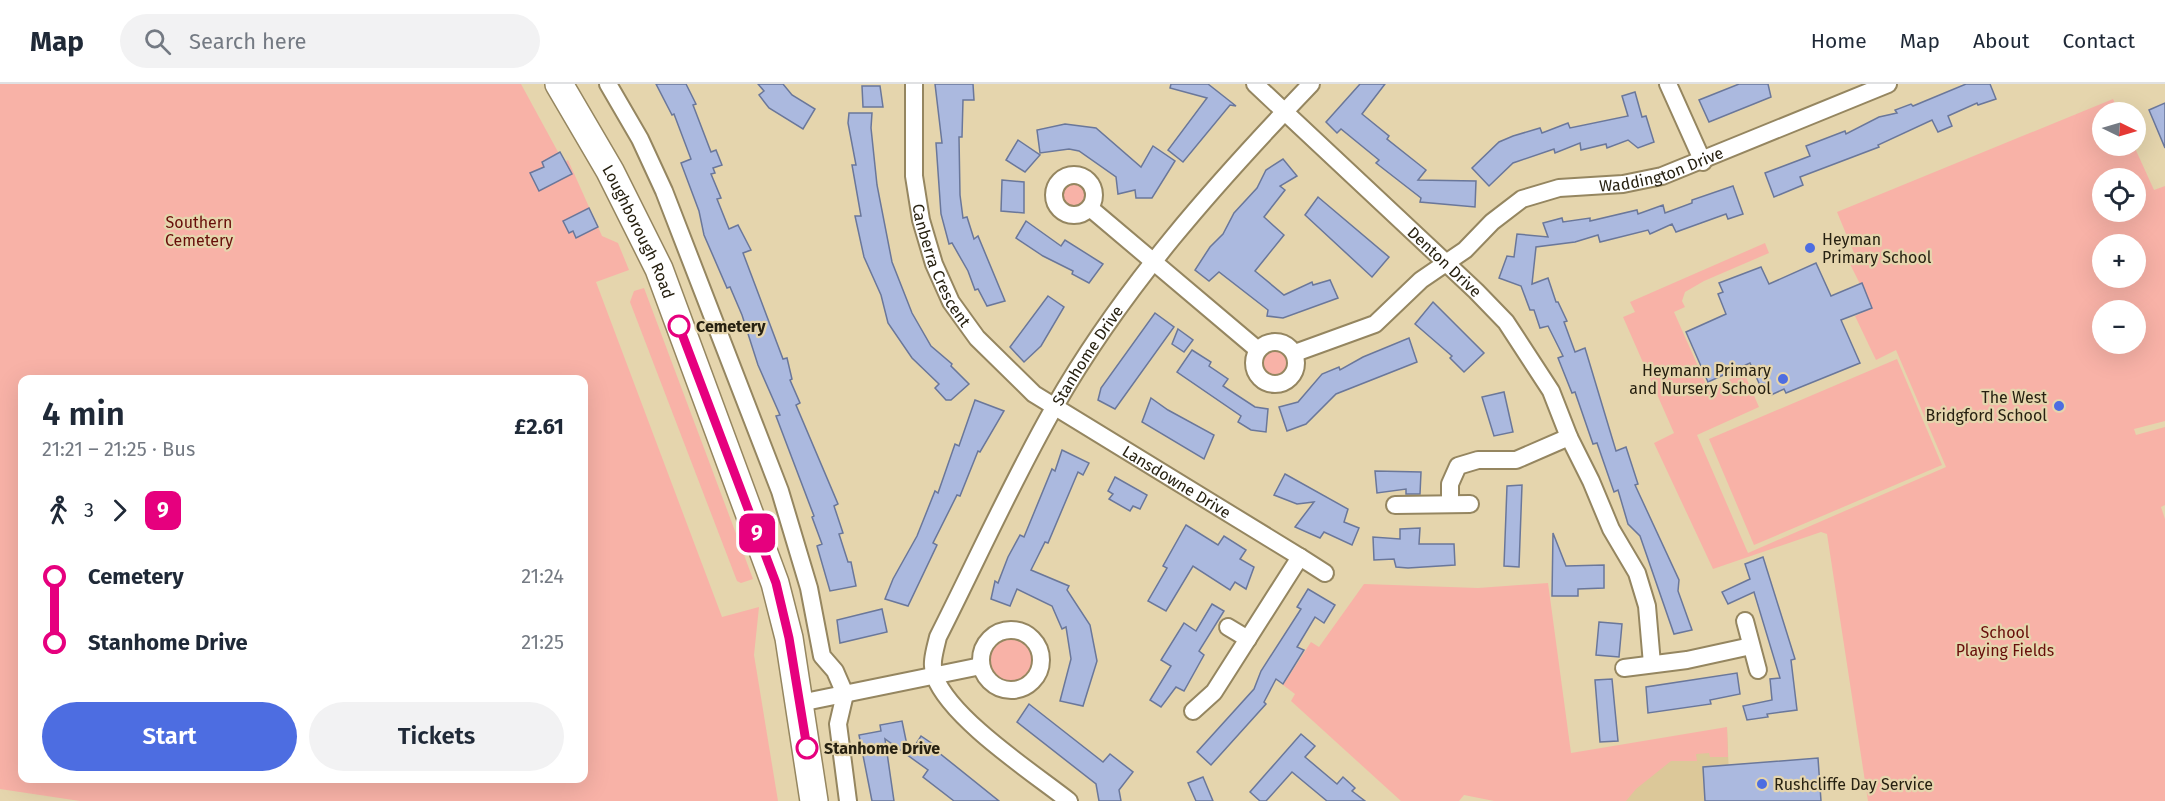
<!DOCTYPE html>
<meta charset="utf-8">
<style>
:root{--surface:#fff;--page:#f2f2f3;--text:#1f2937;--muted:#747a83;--line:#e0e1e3;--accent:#4d6de1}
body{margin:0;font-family:"Fira Sans",sans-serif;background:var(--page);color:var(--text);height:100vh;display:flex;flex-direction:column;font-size:22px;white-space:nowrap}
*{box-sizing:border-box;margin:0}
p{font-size:20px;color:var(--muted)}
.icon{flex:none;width:33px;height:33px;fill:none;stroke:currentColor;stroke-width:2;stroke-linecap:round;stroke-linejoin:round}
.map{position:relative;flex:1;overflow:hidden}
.drawer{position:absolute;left:18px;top:291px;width:570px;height:408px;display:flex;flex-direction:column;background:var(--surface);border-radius:12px;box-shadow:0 6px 24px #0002}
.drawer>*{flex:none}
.badge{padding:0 12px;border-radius:9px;font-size:21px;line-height:39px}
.needle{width:39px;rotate:95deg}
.controls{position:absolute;left:2092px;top:18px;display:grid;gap:12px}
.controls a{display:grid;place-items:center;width:54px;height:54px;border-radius:50%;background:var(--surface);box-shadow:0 6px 24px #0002;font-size:30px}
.map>.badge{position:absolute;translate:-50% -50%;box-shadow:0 0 0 3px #fff}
.legs{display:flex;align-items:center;gap:9px;height:66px;padding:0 24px;font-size:20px}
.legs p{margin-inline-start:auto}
.overview{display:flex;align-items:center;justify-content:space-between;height:102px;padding:0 24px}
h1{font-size:33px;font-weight:600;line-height:45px}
.primary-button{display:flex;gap:12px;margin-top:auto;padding:12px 24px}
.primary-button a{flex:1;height:69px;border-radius:36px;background:var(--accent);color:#fff;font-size:24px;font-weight:600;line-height:69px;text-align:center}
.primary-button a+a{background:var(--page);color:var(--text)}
ul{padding:0 24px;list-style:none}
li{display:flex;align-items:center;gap:21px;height:66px;font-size:22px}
li i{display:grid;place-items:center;width:9px;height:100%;margin:0 8px;background:currentColor}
li i::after{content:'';width:15px;height:15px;margin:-8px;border:4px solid;border-radius:50%;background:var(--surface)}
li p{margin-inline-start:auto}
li:first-child i{background:linear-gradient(#0000 50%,currentColor 0)}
li:last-child i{background:linear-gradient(currentColor 50%,#0000 0)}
header{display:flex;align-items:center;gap:36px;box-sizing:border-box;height:84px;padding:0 30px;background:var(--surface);border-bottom:2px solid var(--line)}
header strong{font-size:28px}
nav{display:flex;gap:33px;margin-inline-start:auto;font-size:21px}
.search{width:420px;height:54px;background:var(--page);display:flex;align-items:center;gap:15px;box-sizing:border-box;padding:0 21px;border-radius:33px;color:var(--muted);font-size:22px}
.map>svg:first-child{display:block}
</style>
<header>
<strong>Map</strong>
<div class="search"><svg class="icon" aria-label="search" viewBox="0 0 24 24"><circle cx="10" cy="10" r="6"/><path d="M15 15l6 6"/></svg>Search here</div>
<nav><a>Home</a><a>Map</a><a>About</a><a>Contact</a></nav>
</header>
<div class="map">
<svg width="2165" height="717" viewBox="0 0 2165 717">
<rect width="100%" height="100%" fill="#e5d5ad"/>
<path fill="#dcc899" d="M1727 643 1730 717H1594Z"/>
<g fill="#f8b2a7" fill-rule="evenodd">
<path d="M0 0H521L564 79 568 76 602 152 618 159 629 186 596 198 722 533 759 523 754 571 778 717H80L0 705ZM22 296H584V694H22Z"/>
<path d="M2113 15 2119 28H2103V62H2134L2154 106 2165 102V337L2134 345 2136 351 2165 343V421L2161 423 2165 435V717H1868L1827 450 1821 448 1713 485 1654 359 1674 349 1623 233 1635 228 1630 218 1765 159 1769 169 1704 197 1685 208 1682 217 1685 223 1674 228 1708 305 1744 289 1759 323 1697 351 1748 469 1946 383 1896 266 1876 276 1855 232 1872 224 1846 172 1854 169 1837 128ZM2103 94H2136V128H2103ZM2103 160H2136V194H2103ZM2103 226H2136V260H2103Z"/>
<circle cx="1075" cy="111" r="12"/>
<path d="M644 204 753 495 741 499 737 497 630 218 634 207Z"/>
<circle cx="1276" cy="279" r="14"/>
<path d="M1897 275 1942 381 1754 461 1709 355Z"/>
<path d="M1548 499 1571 669 1727 643 1728 673H1710L1709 669 1696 670 1697 677H1671L1636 705 1626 717H1494L1464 711 1459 717H1401L1291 617 1295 610 1283 601 1311 558 1319 563 1364 500 1478 504Z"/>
<circle cx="1011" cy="577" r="24"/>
</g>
<g fill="#abb9df" stroke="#6a779a" stroke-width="1.5">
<path d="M656 0H686L696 20 693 21 711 68 716 66 722 81 713 84 715 89 711 90 721 114 717 115 729 145 738 141 751 166 743 169 783 275 787 274 792 295 790 296 800 319 796 321 838 420 834 422 843 449 839 450 848 478H851L856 502 830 507 817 462 822 460 812 433 814 432 776 332 780 331 758 281 742 231 730 203 727 204 704 151 699 127 681 79 691 75 674 30 672 31Z"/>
<path d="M758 0H783L792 11 815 25 803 45 769 24 759 11 764 7Z"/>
<path d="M935 0H973L974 16H963L962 53H959L960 111 963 134 967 133 974 155 978 152 1005 217 987 222 978 205 975 206 968 187 952 159 949 160 941 130 936 59H942Z"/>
<path d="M1171 0H1208L1236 22 1230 21 1183 78 1168 66 1207 14 1170 4Z"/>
<path d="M1360 0H1385L1362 30 1389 52 1387 55 1426 86 1418 96 1476 97 1475 123 1420 118 1421 114 1376 79 1379 76 1341 45 1337 49 1326 38Z"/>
<path d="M1739 0H1768L1771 13 1709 38 1699 16Z"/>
<path d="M1966 0H1990L1996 15 1978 21 1977 19 1948 32 1952 42 1938 48 1932 36 1878 61 1879 63 1800 93 1803 101 1774 113 1765 89 1810 72 1806 62 1845 47 1846 50 1879 33 1897 29 1895 26 1911 20 1913 22Z"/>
<path d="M862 2H880L883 23H863Z"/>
<path d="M1635 8 1642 33 1646 32 1654 58 1638 64 1628 56 1607 64 1606 60 1581 66 1580 59 1555 69 1554 65 1513 79 1489 102 1472 84 1499 58 1513 52 1540 44 1542 49 1568 39 1570 44 1628 32 1622 12Z"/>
<path d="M2165 19V64L2149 26Z"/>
<path d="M849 29H872L871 44 877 101 892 178 912 229 931 262 952 280 951 282 969 300 951 316H946L935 304 939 300 912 274 888 239 881 211 864 173 855 132H861L852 81H856L848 39Z"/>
<path d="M1065 40 1096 44 1141 83 1153 62 1175 77 1152 114H1136L1135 106 1118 110 1116 93 1079 67 1069 65 1040 69 1037 46Z"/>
<path d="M1018 56 1040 71 1025 88 1006 76Z"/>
<path d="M560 68 572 90 539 107 530 89 544 83 542 78Z"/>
<path d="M1283 75 1297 92 1280 102 1285 106 1264 133 1284 151 1255 187 1284 211 1312 198 1313 201 1330 196 1338 214 1283 234 1267 232 1268 226 1219 188 1209 197 1195 186 1210 163 1223 150 1234 129 1257 104 1266 86Z"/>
<path d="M1002 96 1024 98V129L1001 127Z"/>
<path d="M1733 102 1743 130 1728 135 1726 130 1676 148 1672 140 1650 150 1648 146 1600 158 1598 151 1575 158 1536 163 1532 200 1548 194 1556 218H1558L1567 237 1564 238 1575 268 1585 264 1616 367 1626 363 1638 400 1635 401 1679 496 1678 507 1692 546 1674 550 1640 452 1628 440 1618 406 1614 408 1597 359 1593 360 1575 308 1572 309 1558 274 1563 272 1548 242 1540 244 1534 226H1530L1521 202 1499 194 1507 172 1514 173 1517 150 1548 153 1543 139 1562 134 1563 138 1590 134V137L1637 126 1638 130 1663 121 1665 129 1692 119V116Z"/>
<path d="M1318 113 1389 173 1372 193 1305 131Z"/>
<path d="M589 124 598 143 576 154 573 147 569 149 563 137Z"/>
<path d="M1026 137 1061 162 1065 156 1103 180 1089 199 1072 190 1073 187 1043 172 1016 154Z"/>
<path d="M1816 179 1831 212 1862 199 1872 224 1841 236 1860 279 1786 309 1784 305 1771 311 1767 303 1762 306 1750 279 1708 298 1686 248 1726 230 1718 210 1723 208 1719 199 1761 183 1769 200Z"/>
<path d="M1048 212 1064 223 1041 262 1024 278 1010 263Z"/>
<path d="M1433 218 1484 269 1464 288 1450 274 1452 272 1415 240Z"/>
<path d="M1155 229 1174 243 1115 325 1098 316 1101 304Z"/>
<path d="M1178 245 1193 256 1184 268 1172 260Z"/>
<path d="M1409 254 1417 278 1336 310 1306 340 1287 347 1279 323 1298 318 1322 290 1339 283 1340 286 1363 273Z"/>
<path d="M1192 266 1211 278 1209 282 1228 295 1223 302 1255 323 1268 325 1266 348 1251 346 1238 338 1241 332 1177 288Z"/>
<path d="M1504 308 1513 348 1494 352 1482 313Z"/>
<path d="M1151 314 1168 326 1214 351 1204 375 1142 338Z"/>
<path d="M975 316 1004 327 980 368 978 367 960 412 957 411 933 459 937 461 908 522 885 515 893 495 917 452 935 407 938 409 955 360 959 362Z"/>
<path d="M1062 366 1089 379 1083 391 1078 388 1048 459 1045 458 1031 486 1069 502 1067 506 1090 541 1097 577 1083 622 1060 617 1071 575 1066 543 1062 545 1052 522 1017 505 1010 522 991 515 995 497 998 499 1008 473 1020 451 1024 453 1052 385 1055 387Z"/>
<path d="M1375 387 1421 388 1420 410H1406V405L1377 409Z"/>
<path d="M1285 390 1348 425 1344 438 1359 444 1352 461 1324 448 1320 454 1295 443 1314 418 1297 420 1274 411Z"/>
<path d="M1115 393 1147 411 1140 425 1133 422 1130 427 1109 415 1113 410 1108 407Z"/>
<path d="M1522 401 1519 483 1504 482 1507 402Z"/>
<path d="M1186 441 1218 461 1224 452 1246 466 1240 475 1254 483 1246 505 1235 498 1230 506 1193 482 1166 527 1148 517 1167 484 1163 482Z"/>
<path d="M1420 444 1419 460H1454L1455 481 1408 484 1396 483 1394 475 1374 476 1373 453 1400 455V445Z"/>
<path d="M1553 449 1566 482 1604 481V504L1578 505V512H1552Z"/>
<path d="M1763 473 1795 575 1791 576 1797 626 1767 630 1768 633 1747 636 1743 622 1772 616 1770 595 1780 594 1754 508 1728 520 1722 508 1750 495 1745 480Z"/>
<path d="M1308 505 1335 521 1324 539 1315 533 1297 563 1304 566 1283 600 1276 595 1264 618 1266 620 1211 681 1197 668 1254 605 1261 587 1301 525 1297 523Z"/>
<path d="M1212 520 1224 527 1199 567 1204 571 1184 607 1176 603 1161 623 1150 616 1171 582 1161 576 1184 539 1196 547Z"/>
<path d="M882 525 887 548 840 559 837 536Z"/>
<path d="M1599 538 1622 540 1619 573 1596 571Z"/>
<path d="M1737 589 1740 610 1710 616 1711 620 1648 629 1646 603Z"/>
<path d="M1612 595 1618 657 1600 658 1595 596Z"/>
<path d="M1029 620 1103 678 1110 670 1133 688 1119 706 1121 717H1099L1096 700 1017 638Z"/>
<path d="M902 637 909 671 921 652 940 665 938 668 999 717H954L923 693 928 686 885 655 894 717H872L859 651 881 647 880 641Z"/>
<path d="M1301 650 1315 662 1305 673 1337 700 1343 693 1355 704 1352 707 1365 717H1327L1292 688 1266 717H1260L1250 708Z"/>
<path d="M1818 674 1821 717H1705L1703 683Z"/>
<path d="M1203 693 1213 717H1196L1188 699Z"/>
</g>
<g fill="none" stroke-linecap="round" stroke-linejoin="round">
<defs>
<g id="minor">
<path d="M608 0 640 55 664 107 780 407 809 504 822 572 835 587 845 610 838 640 848 717"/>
<path id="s1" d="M914 0V92L921 136 934 180 951 218 977 254 1034 310 1300 473 1214 608 1193 627"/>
<path id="s2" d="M1255 0 1476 207 1506 238 1551 307 1569 353 1591 397 1611 445 1637 489 1647 522 1652 580"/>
<path d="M1668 0 1703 78"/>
<circle cx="1074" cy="111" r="20"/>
<path d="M1090 124 1258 266"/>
<circle cx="1275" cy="279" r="21"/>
<path id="s3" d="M1295 269 1375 240 1421 196 1465 166 1492 138 1522 115 1559 104 1623 100 1662 92 1888 0"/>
<path d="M1450 420V400L1458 382 1478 376H1516L1569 353"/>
<path d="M1395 421 1470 420"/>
<path d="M1300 473 1325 489"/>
<path d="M1745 537 1758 586"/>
<path d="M1228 543 1248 555"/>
<circle cx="1011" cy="576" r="30"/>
<path d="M1624 584 1687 576 1751 562"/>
<path d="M800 619 981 582"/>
<path id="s4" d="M1069 717C1032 688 951 635 935 593 930 580 935 566 938 553 977 476 1012 397 1055 322 1123 203 1216 99 1311 0"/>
</g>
<g id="primary">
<path id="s5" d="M559 0 610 87 659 185 775 499 789 554 814 717"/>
</g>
</defs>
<use href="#minor" stroke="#958660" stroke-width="20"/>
<use href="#primary" stroke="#958660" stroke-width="30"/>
<use href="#minor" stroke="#fff" stroke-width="16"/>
<use href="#primary" stroke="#fff" stroke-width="27"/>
</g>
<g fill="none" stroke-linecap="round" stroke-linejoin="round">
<defs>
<path id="line-1" d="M679 242 776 499 789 554 807 664"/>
</defs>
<use href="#line-1" stroke="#fff" stroke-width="14"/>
<use href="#line-1" stroke="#e6007e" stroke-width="9"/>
</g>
<g fill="#4d6de1" stroke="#e5d5ad" stroke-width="2">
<circle cx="1810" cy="164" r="6"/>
<circle cx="1783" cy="295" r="6"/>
<circle cx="2059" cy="322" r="6"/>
<circle cx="1762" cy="700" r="6"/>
</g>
<g fill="#fff" stroke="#e6007e" stroke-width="3">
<circle cx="679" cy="242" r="10"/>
<circle cx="807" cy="664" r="10"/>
</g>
<g text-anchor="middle" stroke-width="4.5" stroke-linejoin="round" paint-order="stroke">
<g font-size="16" fill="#272111" stroke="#e5d5ad">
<text dy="6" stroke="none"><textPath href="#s3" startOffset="422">Waddington Drive</textPath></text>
<text dy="6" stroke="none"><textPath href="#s5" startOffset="168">Loughborough Road</textPath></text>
<text dy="6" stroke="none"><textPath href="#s2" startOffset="260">Denton Drive</textPath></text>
<text dy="6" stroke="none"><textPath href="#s1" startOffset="186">Canberra Crescent</textPath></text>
<text dy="6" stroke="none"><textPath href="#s4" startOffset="544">Stanhome Drive</textPath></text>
<text dy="6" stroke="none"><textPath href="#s1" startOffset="516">Lansdowne Drive</textPath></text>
</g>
<g font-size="16" fill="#670e0a" stroke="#e5d5ad">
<text x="199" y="144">Southern<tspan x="199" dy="18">Cemetery</tspan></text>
<text x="2005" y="554">School<tspan x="2005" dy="18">Playing Fields</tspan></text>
</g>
<g font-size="16" fill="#272111" stroke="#e5d5ad" text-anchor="start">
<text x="1822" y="161">Heyman<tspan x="1822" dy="18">Primary School</tspan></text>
<text x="1771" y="292" text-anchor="end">Heymann Primary<tspan x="1771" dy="18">and Nursery School</tspan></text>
<text x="2047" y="319" text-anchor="end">The West<tspan x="2047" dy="18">Bridgford School</tspan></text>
<text x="1774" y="706">Rushcliffe Day Service</text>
</g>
<g font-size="16" font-weight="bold" fill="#272111" stroke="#e5d5ad" text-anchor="start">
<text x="696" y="248">Cemetery</text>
<text x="824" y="670">Stanhome Drive</text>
</g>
</g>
</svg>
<div class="controls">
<a><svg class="needle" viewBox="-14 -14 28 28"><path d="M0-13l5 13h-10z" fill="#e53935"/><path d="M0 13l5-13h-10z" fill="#747a83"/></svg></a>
<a><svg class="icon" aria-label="locate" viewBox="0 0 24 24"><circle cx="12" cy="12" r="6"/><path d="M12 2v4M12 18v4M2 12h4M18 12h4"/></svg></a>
<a>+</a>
<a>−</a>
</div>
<b class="badge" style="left:757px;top:449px;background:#e6007e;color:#fff">9</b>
<section class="drawer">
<div class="overview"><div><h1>4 min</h1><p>21:21 – 21:25 · Bus</p></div><b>£2.61</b></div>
<div class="legs"><svg class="icon" aria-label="walk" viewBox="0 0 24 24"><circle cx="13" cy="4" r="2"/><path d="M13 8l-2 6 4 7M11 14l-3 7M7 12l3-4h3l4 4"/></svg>3<svg class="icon" aria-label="forward" viewBox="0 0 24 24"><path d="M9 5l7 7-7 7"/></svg><b class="badge" style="background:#e6007e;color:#fff">9</b></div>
<ul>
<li><i style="color:#e6007e"></i><b>Cemetery</b><p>21:24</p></li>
<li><i style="color:#e6007e"></i><b>Stanhome Drive</b><p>21:25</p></li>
</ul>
<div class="primary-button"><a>Start</a><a>Tickets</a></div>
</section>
</div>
